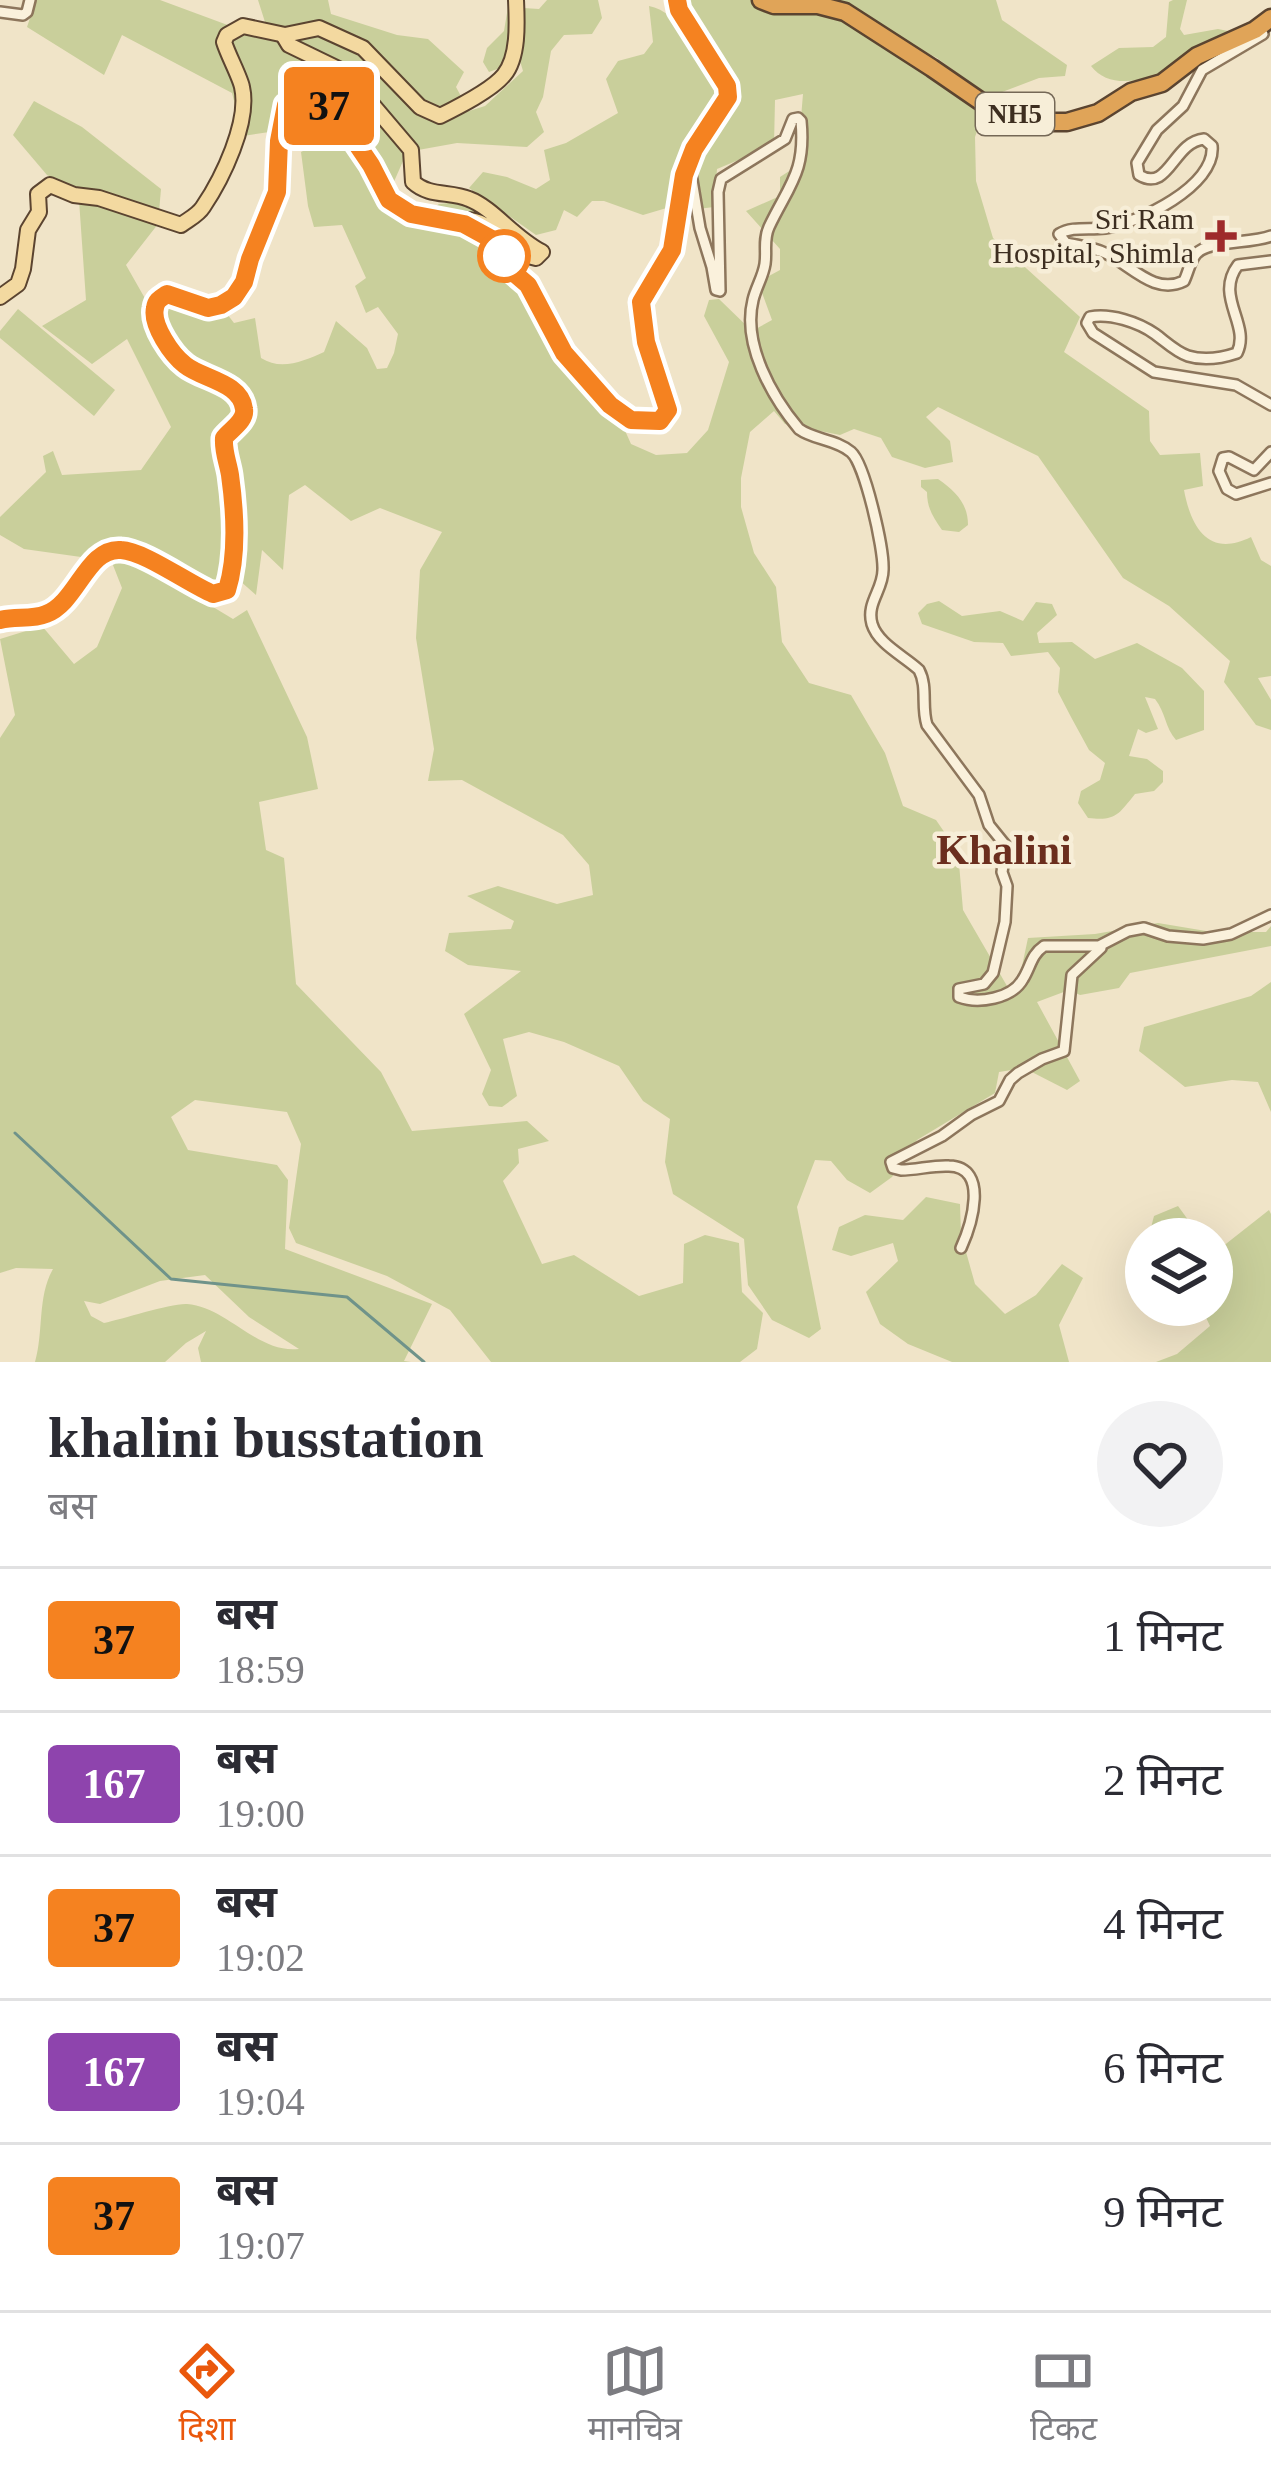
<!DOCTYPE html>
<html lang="hi">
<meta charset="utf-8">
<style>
:root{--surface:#fff;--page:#f2f2f3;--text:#2b2b33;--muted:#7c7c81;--line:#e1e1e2;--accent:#ea580c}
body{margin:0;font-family:"Times New Roman","Noto Sans Devanagari",serif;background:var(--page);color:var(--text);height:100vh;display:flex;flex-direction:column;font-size:45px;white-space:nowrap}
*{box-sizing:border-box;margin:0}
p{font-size:39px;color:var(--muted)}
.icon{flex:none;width:66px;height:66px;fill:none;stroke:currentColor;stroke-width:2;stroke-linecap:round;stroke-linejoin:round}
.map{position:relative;height:1362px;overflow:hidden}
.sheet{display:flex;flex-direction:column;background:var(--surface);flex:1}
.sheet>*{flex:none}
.badge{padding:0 24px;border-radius:9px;font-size:42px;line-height:78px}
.fabs{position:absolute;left:1125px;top:1218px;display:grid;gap:24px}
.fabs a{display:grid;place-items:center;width:108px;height:108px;border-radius:50%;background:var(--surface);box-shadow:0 12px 48px #0002;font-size:60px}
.map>.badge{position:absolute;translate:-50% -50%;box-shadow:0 0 0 6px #fff}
.round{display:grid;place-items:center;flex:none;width:126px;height:126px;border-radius:63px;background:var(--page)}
.overview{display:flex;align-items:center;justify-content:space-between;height:204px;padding:0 48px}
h1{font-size:57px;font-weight:600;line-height:90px}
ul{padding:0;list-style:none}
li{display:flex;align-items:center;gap:36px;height:144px;padding:0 48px;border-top:3px solid var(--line)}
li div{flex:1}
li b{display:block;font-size:45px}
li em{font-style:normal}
li .badge{min-width:132px;font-weight:700;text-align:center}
.dock{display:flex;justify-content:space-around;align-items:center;height:168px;border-top:3px solid var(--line);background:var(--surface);font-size:33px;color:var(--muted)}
.dock a{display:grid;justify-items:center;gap:6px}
.dock .active{color:var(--accent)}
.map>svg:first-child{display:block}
</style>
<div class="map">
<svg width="1271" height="1362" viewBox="0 0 1271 1362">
<rect width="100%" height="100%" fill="#f0e4c8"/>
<g fill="#c9cf9b" fill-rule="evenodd">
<path d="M36 0H160L271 41 258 0H328L331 14 397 35 428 39 464 72 456 87 469 111 485 106 523 71 520 61 489 72 483 62 487 48 504 31 508 7 539 9 547 0H598L602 18 592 34 564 35 551 51 543 97 536 112 544 132 527 147 457 143 407 152 385 202 417 219 439 204 468 201 518 244 513 274 619 417 631 444 656 455 687 453 708 430 729 362 704 316 709 300 719 299 752 331 772 320 758 282 780 270V249L746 211 780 196V177L797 166 803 94 775 100 774 145 717 169 714 207 682 211 685 175 729 97 679 0H757L844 14 987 102 975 137 976 181 993 238 1080 317 1064 352 1149 411 1150 441 1160 455 1200 453 1203 486 1184 490C1191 528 1209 558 1251 537L1261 560 1271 566V676L1258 678 1271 700V730L1256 725 1224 682 1230 661 1169 606 1123 578 1038 456 938 407 926 417 950 441 953 462 925 468 892 457 881 438 854 429 840 435 785 424 774 411 750 432 741 478V507L754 553 776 587 782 642 809 683 851 695 885 753 903 806 936 820 958 852 963 910 1007 986 1018 985 1028 938 1095 934 1158 923 1212 932H1266L1271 926V946L1130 973 1119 988 1080 995 1069 990 1037 1002 1080 1081 1067 1090 1024 1068 999 1072 995 1093 917 1140 892 1177 870 1193 847 1180 831 1161 815 1160 797 1207 821 1329 809 1338 772 1320 748 1285 744 1239 673 1194 665 1162 670 1119 643 1101 619 1066 564 1042 529 1032 503 1039 517 1096 502 1107 489 1106 482 1094 491 1070 464 1014 521 971 468 965 445 951 449 933 511 929 514 921 467 896 498 886 557 904 593 895 589 865 563 835 462 780 428 781 434 749 416 638 420 570 442 532 380 508 351 521 305 485 289 495 283 570 262 550 256 595 239 580 233 469 226 451 248 411 192 367 157 320 161 301 224 310 234 323 255 318 261 358C281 371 304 361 324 352L336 321 367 348 377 369 387 368 394 353 398 334 378 307 366 313 355 286 366 278 342 225 314 227 308 206 301 152 309 148 310 142 304 138 303 127 243 136 232 93 122 35 104 75 27 27Z"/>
<path d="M767 0H996L1002 20 1067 65 1065 76 1039 78 989 97 937 58 845 10Z"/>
<path d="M1173 0H1187L1180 29 1184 35 1218 29 1233 32 1228 42C1194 58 1121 105 1091 66L1119 48 1153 47 1166 37 1169 2Z"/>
<path d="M649 6C679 11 705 60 720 84L721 94C693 130 681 163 670 207L643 215 604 201H592L577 217 564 210 556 230 536 235 469 188 483 172 507 177 536 189 550 180 544 150 566 143 618 113 606 79 618 61 644 54 653 42Z"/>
<path d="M34 101 82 127 161 189 159 212 75 189 47 175 13 135Z"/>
<path d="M79 200 99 204 158 224 126 265 147 302V335L176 374 224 393 234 406V420L214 445C218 457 224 470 226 482 229 508 234 565 220 587H209L124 544H101L81 557 24 549 0 535V517L46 472 43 456 53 451 62 475 141 470 171 427 127 339 92 364 42 326 86 300Z"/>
<path d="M18 309 115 390 94 416 0 338V331Z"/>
<path d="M938 479C955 491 968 503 968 525L959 532 942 530C933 517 927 508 927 492L921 487V480Z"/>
<path d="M125 554 233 619 247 610 307 737 318 789 259 802 266 850 284 858 296 984 381 1072 412 1131 527 1121 549 1141 518 1149 519 1163 503 1181 542 1264 574 1255 639 1296 683 1283 684 1244 705 1235 739 1243 742 1292 763 1313 757 1349 740 1362H491L450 1310 387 1276 296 1243 289 1228 301 1144 287 1112 195 1100 171 1117 188 1150 277 1165 288 1180 285 1249 432 1304 404 1361 411 1362H201L198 1348 206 1331 186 1343 165 1362H35C44 1331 37 1297 53 1269L16 1268 0 1273V738L15 715 0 639 42 626 74 664 97 647 122 588 109 555ZM205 1275 249 1317 299 1349C258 1354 227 1307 187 1304 171 1303 123 1319 104 1323L91 1316 84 1301 100 1304 160 1281Z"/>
<path d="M939 601 962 616 1000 611 1023 621 1036 602 1052 604 1057 615 1037 633 1039 643 1072 642 1095 659 1137 643 1182 668 1204 691V730L1176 740C1165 728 1166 713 1155 699L1145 697 1158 729 1146 733 1138 729 1129 756 1147 759 1163 771V782L1154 791 1135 794C1118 815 1116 821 1088 818L1078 803 1081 791 1100 780 1105 763 1089 750 1071 717 1058 692 1060 668 1048 652 1011 656 1003 643 974 642 922 624 918 613 927 604Z"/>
<path d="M1271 982V1112L1258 1082 1232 1080 1185 1087 1139 1051 1144 1027 1251 996Z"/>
<path d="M926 1197 960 1204 961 1234 975 1284 1005 1314 1036 1295 1062 1264 1083 1278 1059 1325 1069 1362H952L908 1344 880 1324 866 1292 898 1261 893 1243 851 1256 832 1250 839 1227 865 1215 903 1220Z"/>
<path d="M1178 1206 1202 1239H1148L1154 1216Z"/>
<path d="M1269 1210 1271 1214V1362H1156L1177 1354 1210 1326 1200 1305H1212V1245L1222 1247Z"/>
</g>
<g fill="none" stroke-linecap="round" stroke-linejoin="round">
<path stroke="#6f938a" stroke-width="3" d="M15 1133 171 1279 347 1297 424 1362"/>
<defs>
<g id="minor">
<path d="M0 12 23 15 27 12 30 0"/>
<path d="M1263 34 1202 70 1183 106 1157 130 1137 163 1139 175C1169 193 1173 142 1204 139L1212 146C1216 186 1139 223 1105 228 1089 230 1072 226 1059 234L1066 243C1079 246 1092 247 1105 253 1130 264 1154 296 1184 281 1188 273 1190 261 1196 254 1208 240 1250 244 1271 236"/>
<path d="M690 168 700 228 712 267 716 290 720 291 718 192 721 179 785 139 793 119 798 118 801 121C806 172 789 185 769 227 763 240 767 251 765 264 763 277 756 287 753 300 742 344 772 397 799 429 814 440 836 439 851 452 865 464 884 549 883 570 883 590 866 603 872 624 878 644 904 656 919 670 928 687 921 707 927 725L979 795 989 825 1006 846 1002 872 1007 886 1005 922 993 973 984 984 959 989V997C978 1004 1012 999 1023 979 1031 966 1031 955 1044 946H1099L1128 931 1144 928 1168 936 1203 939 1231 934 1271 915"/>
<path d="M1271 261 1238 265C1214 297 1251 324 1237 353 1222 358 1204 361 1188 356 1176 352 1166 342 1155 334 1138 322 1110 313 1090 317L1087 323 1093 333 1154 372 1236 385 1271 405"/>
<path d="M1271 452 1254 470 1229 457 1223 458 1219 471 1227 489 1236 494 1271 483"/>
<path d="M961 1248C971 1226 990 1167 949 1166 933 1165 917 1170 901 1170L893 1168 891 1162 942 1136 971 1115 999 1101 1010 1080 1018 1073 1042 1059 1064 1051 1072 975 1101 948"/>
</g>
<g id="major">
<path d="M283 35 289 45 355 77 366 97 411 150 413 182C429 197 450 191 469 199 493 208 514 238 542 252L536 258C507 251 493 217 461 220"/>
<path d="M0 297 18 284 23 269 28 230 39 212 38 194 50 185 74 195 99 198 181 225C189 219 198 215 203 207 222 179 250 122 242 87 240 77 228 55 224 42L227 35 243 26 285 35 319 28 363 48 420 107 440 116C458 107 492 90 504 75 519 57 517 22 516 0"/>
</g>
<g id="highway">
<path d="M761 0 774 5H818L845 12 932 68 980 101 1023 117 1049 122H1067L1098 113 1131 92 1162 83 1197 56 1255 30 1271 18"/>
<path d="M0 620 48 614 73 591 98 557 105 551 123 549 139 556 213 594 227 590C238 555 235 511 230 475 229 462 223 452 224 438 232 429 246 421 244 409 241 381 202 379 185 365 172 355 151 325 155 308 156 300 161 298 167 294L208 308 221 305 234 297 244 282 250 259 277 192 279 141 286 105 299 96H319L333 109 371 165 389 200 411 214 464 224 495 241 514 273 528 285 564 353 610 405 631 420 660 421 668 410 646 342 641 302 672 250 684 175 694 149 728 97 727 86 679 10 677 0"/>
</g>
</defs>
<use href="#minor" stroke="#8d765c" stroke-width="14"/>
<use href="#major" stroke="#5b4430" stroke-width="18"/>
<use href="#highway" stroke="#5b4430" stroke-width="21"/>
<use href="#minor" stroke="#faf1dc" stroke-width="9"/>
<use href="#major" stroke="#f3d9a0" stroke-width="14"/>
<use href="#highway" stroke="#e0a458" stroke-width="16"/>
</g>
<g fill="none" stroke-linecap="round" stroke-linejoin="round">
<defs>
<path id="line" d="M0 620C15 616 32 620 46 614 77 603 87 547 121 550 144 551 189 584 213 594L227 590C238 555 235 511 230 475 228 462 223 452 224 438 231 429 246 421 244 409 241 382 202 379 185 365 172 355 151 325 155 308 156 300 161 298 167 294L208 308 221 305 234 297 244 282 250 259 277 192 279 141 286 105 299 96H319L333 109 371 165 389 200 411 214 464 224 495 241 514 273 528 285 564 353 610 405 631 420 660 421 668 410 646 342 641 302 672 250 684 175 694 149 728 97 727 86 679 10 677 0"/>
</defs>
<use href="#line" stroke="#fff" stroke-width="27"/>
<use href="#line" stroke="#f58220" stroke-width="18"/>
</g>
<path fill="#9e2a2b" stroke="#f7eed8" stroke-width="4.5" d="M1215 218h12v12h12v12h-12v12h-12v-12h-12v-12h12z"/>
<circle fill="#fff" stroke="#f58220" stroke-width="6" cx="504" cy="256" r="24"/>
<g text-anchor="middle" stroke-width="9" stroke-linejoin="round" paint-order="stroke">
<rect fill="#f7eed8" stroke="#756857" stroke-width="3" x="976" y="93" width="78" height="42" rx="9"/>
<g font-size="27" font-weight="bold" fill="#3d2e20">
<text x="1015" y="123">NH5</text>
</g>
<g font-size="30" fill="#3d2e20" stroke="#f7eed8" text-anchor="end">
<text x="1194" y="229">Sri Ram<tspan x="1194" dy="34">Hospital, Shimla</tspan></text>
</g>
<g font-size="42" font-weight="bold" fill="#6b2e1e" stroke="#f7eed8">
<text x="1004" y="864">Khalini</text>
</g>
</g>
</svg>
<div class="fabs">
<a><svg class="icon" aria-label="layers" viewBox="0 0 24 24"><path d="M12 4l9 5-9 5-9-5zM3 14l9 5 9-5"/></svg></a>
</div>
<b class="badge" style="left:329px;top:106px;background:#f58220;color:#111">37</b>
</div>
<section class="sheet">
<div class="overview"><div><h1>khalini busstation</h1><p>बस</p></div><a class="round"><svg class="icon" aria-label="heart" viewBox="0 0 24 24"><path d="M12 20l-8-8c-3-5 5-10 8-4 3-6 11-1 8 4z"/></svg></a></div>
<ul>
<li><span class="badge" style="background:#f58220;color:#111">37</span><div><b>बस</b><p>18:59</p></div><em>1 मिनट</em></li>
<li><span class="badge" style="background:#8e44ad;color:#fff">167</span><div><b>बस</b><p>19:00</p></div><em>2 मिनट</em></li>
<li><span class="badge" style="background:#f58220;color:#111">37</span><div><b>बस</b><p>19:02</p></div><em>4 मिनट</em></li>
<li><span class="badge" style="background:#8e44ad;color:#fff">167</span><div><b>बस</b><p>19:04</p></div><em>6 मिनट</em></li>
<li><span class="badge" style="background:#f58220;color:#111">37</span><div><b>बस</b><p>19:07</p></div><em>9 मिनट</em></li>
</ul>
</section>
<nav class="dock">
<a class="active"><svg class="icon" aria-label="directions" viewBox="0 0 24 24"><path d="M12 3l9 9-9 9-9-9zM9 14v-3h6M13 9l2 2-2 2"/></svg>दिशा</a>
<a><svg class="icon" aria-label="map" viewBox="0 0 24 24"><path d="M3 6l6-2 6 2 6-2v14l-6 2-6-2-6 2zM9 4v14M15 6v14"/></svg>मानचित्र</a>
<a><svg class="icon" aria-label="tickets" viewBox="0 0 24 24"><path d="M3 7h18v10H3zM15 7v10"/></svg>टिकट</a>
</nav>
